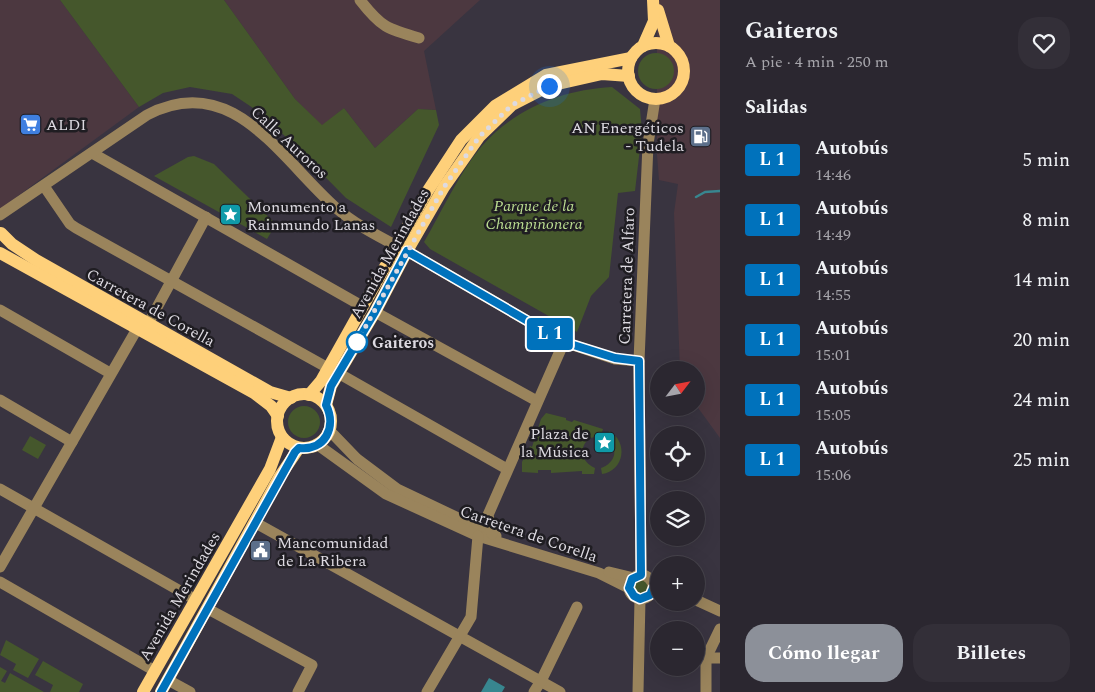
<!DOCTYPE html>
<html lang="es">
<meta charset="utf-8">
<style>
:root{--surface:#2b2730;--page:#332f38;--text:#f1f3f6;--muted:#a6a5ab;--line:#47444c;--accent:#8c9099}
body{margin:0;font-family:Spectral,serif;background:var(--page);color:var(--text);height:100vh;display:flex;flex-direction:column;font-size:19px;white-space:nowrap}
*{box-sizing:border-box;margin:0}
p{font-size:16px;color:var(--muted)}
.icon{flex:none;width:28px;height:28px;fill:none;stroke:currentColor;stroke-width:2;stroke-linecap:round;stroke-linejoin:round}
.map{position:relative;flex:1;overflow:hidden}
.drawer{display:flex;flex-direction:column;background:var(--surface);width:375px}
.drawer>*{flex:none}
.badge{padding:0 10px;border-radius:4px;font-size:18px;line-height:32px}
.needle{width:32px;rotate:58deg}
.fabs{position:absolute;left:650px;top:361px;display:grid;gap:10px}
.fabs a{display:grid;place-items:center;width:55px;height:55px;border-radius:50%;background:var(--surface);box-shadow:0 5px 20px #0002,0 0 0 1px var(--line);font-size:25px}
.you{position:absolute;width:25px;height:25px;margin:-12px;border:4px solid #fff;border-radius:50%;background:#1a73e8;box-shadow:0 0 0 8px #1a73e833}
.map>.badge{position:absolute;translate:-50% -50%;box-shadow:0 0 0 2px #fff}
h2{padding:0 25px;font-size:19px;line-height:45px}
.round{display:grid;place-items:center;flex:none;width:52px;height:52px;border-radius:20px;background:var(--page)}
.head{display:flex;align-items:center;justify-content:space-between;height:85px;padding:0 25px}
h1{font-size:24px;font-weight:700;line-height:38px}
.cta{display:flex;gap:10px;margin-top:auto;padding:10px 25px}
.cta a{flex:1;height:58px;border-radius:20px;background:var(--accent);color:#fff;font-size:20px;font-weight:700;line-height:58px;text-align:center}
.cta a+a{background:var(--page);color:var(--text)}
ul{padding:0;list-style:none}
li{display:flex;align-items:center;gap:15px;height:60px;padding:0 25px}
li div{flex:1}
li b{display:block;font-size:19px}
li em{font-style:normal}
li .badge{min-width:55px;font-weight:700;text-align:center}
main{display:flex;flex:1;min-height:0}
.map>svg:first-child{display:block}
</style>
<main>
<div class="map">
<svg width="720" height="692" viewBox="0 0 720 692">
<rect width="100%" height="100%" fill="#393440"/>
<g fill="#4c3840">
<path d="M0 0H60L139 107 0 209Z"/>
<path d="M224 0H480L424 51 436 110 418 109 375 148 344 108 322 126 295 99Z"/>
<path d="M657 0H720V438L696 405V370H680L674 213 678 184 659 180 657 155Z"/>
</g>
<g fill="#45572c">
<path d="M60 0H224L295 99 322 125 344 108 375 148 418 109 436 110 439 125 391 227 346 198 265 116 232 94 190 87 163 93 139 107Z"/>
<circle cx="656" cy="71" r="18"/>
<path d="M612 87 640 109 642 131 635 191 618 193 609 277 591 296 577 332 430 249 424 242C442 211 458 175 481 147 515 108 562 90 612 87Z"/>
<path d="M194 156 214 164 276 224 267 239 154 176 188 157Z"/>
<circle cx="304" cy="422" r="16"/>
<path d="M546 413 566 418V420L572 422 574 420 603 429 601 436 590 438C578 447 581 462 595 468L594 474H582V471L551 473V470H538V473L522 472V462L530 446 532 447 541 419Z"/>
<path d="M609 431C629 442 624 471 602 474L601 468C616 463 619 448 607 438Z"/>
<path d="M30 436 46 445 38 459 22 450Z"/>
<circle cx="640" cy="587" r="8"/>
<path d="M6 640 39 659 28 678 13 670 16 664 0 655Z"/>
<path d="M43 661 83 684 79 692H50L53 685 35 675Z"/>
<path d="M0 667 7 671 1 681 5 683 10 673 44 692H0Z"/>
</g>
<path fill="#38868f" d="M489 678 505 687 502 692H481Z"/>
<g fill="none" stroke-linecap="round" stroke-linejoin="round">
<path stroke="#38868f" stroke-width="2.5" d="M696 197 705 192 720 191"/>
<g stroke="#9a845c" stroke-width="11">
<path d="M360 0C381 27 387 29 419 38"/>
<path d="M92 153 362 306"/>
<path d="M44 186 70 224 76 228 328 368"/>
<path d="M0 215 147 115C232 70 280 158 335 207 353 223 376 235 397 246"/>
<path d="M407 251 564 342 615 359 639 361"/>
<path d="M0 310 110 373"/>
<path d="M375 312 537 401"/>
<path d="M148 324 206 217"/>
<path d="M338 373 507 469"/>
<path d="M0 400 72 442"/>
<path d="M330 431 357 459 397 489 496 536"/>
<path d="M318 445 386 494 478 536 599 573 629 588"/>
<path d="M0 489 196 600"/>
<path d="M256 523 560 692"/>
<path d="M492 534 488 515 564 342"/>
<path d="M0 567 137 329"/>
<path d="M609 572 634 578"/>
<path d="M641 575 639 361 648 144 655 99"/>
<circle cx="641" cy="587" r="12"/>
<path d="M0 582 155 671"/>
<path d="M696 600 720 611"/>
<path d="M208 609 312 665 298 692"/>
<path d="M706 658 720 629"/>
<path d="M168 680 190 692"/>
<path d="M427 692 471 617 478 536"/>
<path d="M534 692 541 681 577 607"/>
<path d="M638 692 640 599"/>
<path d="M706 692V658H720"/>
</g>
<g stroke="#fed07a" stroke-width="12">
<path d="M658 10 669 46"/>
<circle cx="656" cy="71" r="28"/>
<path d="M643 46 654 21 653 0"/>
<path d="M1 233 12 244 36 260 270 392 291 398"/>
<path d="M0 253 254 393 271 406 278 416"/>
<circle cx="304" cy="421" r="27"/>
<path d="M309 395 321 381 427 192 461 140 495 106 546 75 631 58"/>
<path d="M326 405 331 386 375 312 407 251 444 187 479 137 512 105 549 86 602 74 629 76"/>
<path d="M143 692 270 469 282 437"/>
<path d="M161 692 280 476 299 448"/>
</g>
</g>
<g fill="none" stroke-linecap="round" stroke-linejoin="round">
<defs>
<path id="line" d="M161 692 295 452 299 448C325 451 337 427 326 405L331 386 375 312 407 251 564 342 615 358 639 361 641 575 632 579 629 588 634 596 640 599 650 595 653 588 659 589"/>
</defs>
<use href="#line" stroke="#fff" stroke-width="11"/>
<use href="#line" stroke="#0072bc" stroke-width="8"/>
<path stroke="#dddae1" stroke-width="5" stroke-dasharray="0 9" d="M357 342 444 187 479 137 512 105 549 86"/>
</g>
<defs>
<symbol id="supermarket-square" viewBox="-11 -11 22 22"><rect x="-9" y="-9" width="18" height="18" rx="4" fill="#3f7fe0" stroke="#1f1d22"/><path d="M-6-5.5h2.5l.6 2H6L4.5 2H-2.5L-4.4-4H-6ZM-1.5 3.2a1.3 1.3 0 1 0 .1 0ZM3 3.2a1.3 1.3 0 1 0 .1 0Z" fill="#fff"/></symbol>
<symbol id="fuel-square" viewBox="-11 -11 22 22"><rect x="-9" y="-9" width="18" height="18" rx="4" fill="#5c6f8a" stroke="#1f1d22"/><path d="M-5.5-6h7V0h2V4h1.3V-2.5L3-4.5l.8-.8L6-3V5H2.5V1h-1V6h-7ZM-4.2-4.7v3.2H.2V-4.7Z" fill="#fff"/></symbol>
<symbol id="sight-square" viewBox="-11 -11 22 22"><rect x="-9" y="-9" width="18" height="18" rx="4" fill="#0f9aa8" stroke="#1f1d22"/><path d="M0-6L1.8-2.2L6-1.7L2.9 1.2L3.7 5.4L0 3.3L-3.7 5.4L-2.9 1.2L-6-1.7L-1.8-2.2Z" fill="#fff"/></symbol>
<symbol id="civic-square" viewBox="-11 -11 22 22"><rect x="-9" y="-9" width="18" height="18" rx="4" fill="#5c6f8a" stroke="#1f1d22"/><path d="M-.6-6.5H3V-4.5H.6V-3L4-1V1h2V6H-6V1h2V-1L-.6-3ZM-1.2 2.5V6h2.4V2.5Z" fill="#fff"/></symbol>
</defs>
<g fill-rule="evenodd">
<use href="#supermarket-square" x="18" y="112" width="25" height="25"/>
<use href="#fuel-square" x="688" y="124" width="25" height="25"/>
<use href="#sight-square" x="218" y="202" width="25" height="25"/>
<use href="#sight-square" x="592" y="430" width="25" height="25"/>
<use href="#civic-square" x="248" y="538" width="25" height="25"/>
</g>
<circle fill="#fff" stroke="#0072bc" stroke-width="2.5" cx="357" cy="342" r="10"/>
<g text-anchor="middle" stroke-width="5" stroke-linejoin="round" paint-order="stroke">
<g font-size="16" fill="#dddae1" stroke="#1f1d22" text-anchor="start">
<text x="46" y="130">ALDI</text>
<text x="684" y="133" text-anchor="end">AN Energéticos<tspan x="684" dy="18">- Tudela</tspan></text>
<text x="247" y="212">Monumento a<tspan x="247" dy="18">Rainmundo Lanas</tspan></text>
<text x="589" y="439" text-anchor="end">Plaza de<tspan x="589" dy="18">la Música</tspan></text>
<text x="277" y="548">Mancomunidad<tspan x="277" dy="18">de La Ribera</tspan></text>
</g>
<g font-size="16" fill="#dddae1" stroke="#1f1d22">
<text transform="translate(290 142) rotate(43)" y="6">Calle Auroros</text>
<text transform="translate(389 253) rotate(-61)" y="6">Avenida Merindades</text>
<text transform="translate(626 276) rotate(-88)" y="6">Carretera de Alfaro</text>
<text transform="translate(151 307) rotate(29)" y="6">Carretera de Corella</text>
<text transform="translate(529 533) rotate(19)" y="6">Carretera de Corella</text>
<text transform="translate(179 596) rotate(-60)" y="6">Avenida Merindades</text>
</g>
<g font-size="16" font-style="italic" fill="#badc90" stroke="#1f1d22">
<text x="534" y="211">Parque de la<tspan x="534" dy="18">Champiñonera</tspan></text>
</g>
<g font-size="16" font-weight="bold" fill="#dddae1" stroke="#1f1d22" text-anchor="start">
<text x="372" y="348">Gaiteros</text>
</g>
</g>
</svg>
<div class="fabs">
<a><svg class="needle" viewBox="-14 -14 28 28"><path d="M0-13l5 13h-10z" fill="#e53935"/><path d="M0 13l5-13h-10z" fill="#a6a5ab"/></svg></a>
<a><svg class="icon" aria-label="locate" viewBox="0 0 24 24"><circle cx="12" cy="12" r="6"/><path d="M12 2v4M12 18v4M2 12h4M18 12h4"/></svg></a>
<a><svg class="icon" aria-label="layers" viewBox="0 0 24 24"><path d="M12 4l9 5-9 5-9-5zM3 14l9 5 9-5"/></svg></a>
<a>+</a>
<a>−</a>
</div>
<div class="you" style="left:549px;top:86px"></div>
<b class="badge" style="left:550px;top:334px;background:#0072bc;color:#fff">L 1</b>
</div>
<section class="drawer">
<div class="head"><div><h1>Gaiteros</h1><p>A pie · 4 min · 250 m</p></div><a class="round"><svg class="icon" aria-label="heart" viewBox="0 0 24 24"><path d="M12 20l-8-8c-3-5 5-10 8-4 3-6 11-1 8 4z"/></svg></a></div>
<h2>Salidas</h2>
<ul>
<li><span class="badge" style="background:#0072bc;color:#fff">L 1</span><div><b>Autobús</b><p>14:46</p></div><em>5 min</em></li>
<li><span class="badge" style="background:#0072bc;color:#fff">L 1</span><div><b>Autobús</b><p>14:49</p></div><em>8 min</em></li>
<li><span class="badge" style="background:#0072bc;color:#fff">L 1</span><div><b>Autobús</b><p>14:55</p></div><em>14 min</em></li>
<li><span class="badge" style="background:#0072bc;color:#fff">L 1</span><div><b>Autobús</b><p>15:01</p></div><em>20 min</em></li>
<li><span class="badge" style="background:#0072bc;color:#fff">L 1</span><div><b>Autobús</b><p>15:05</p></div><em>24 min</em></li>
<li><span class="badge" style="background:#0072bc;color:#fff">L 1</span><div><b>Autobús</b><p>15:06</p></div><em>25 min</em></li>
</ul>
<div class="cta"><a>Cómo llegar</a><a>Billetes</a></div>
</section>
</main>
